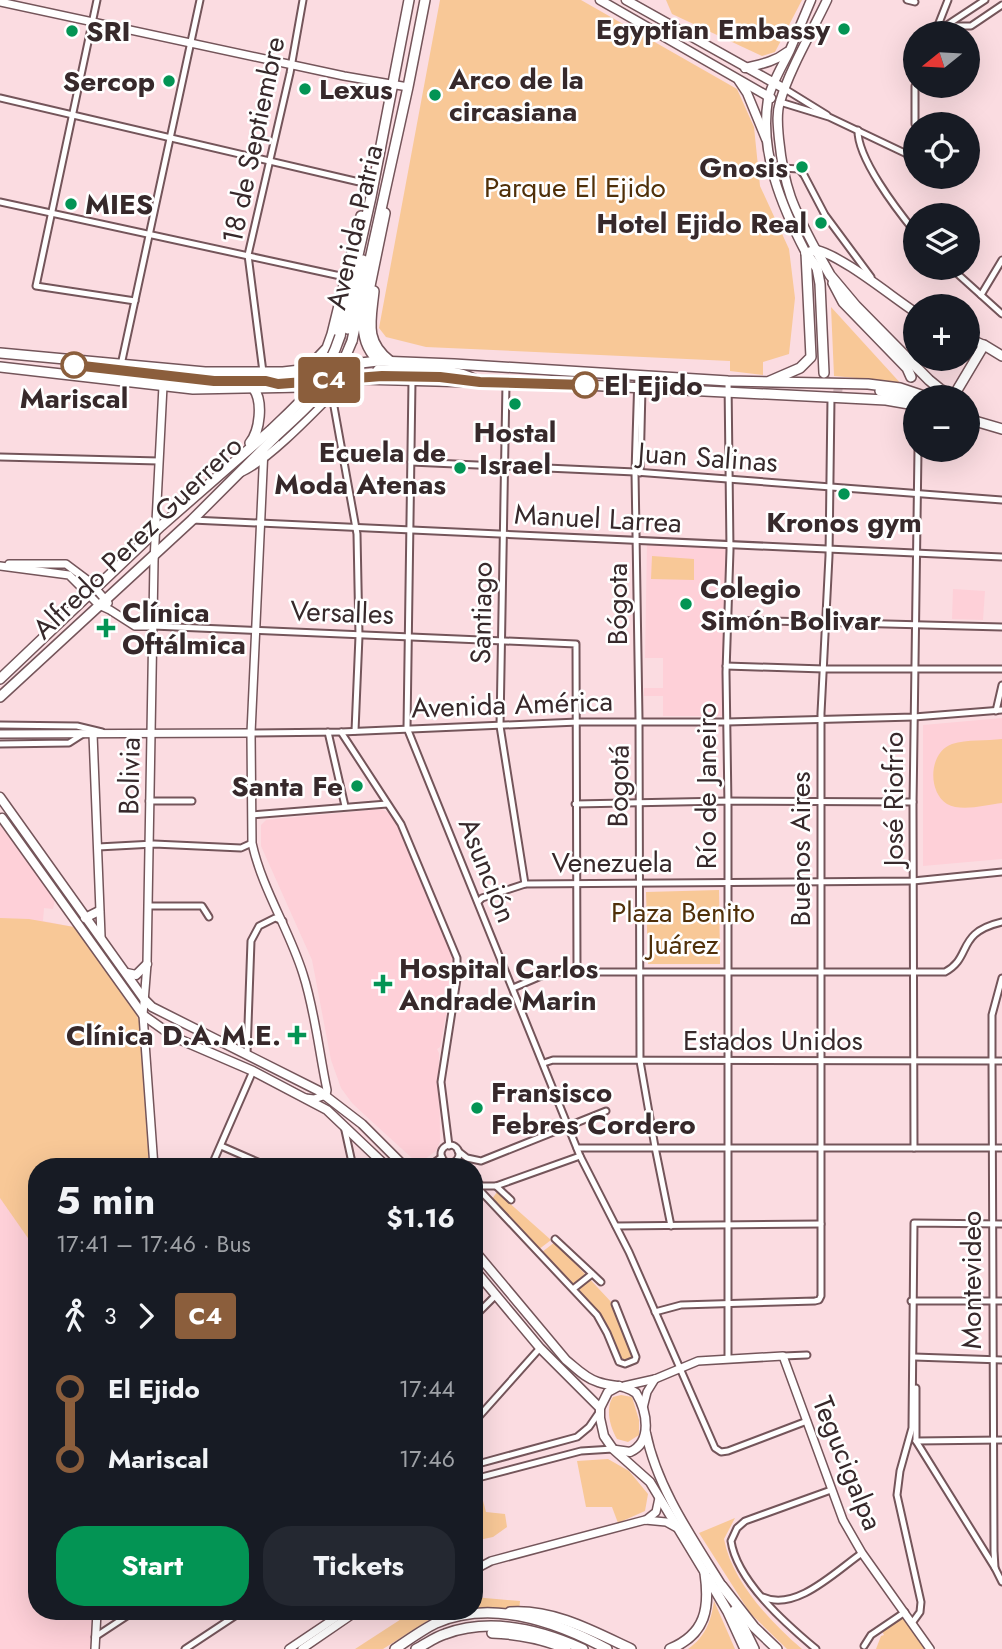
<!DOCTYPE html>
<meta charset="utf-8">
<style>
:root{--surface:#171b24;--page:#242831;--text:#f1f3f6;--muted:#9ea1a6;--accent:#039454}
body{margin:0;font-family:Jost,sans-serif;background:var(--page);color:var(--text);height:100vh;display:flex;flex-direction:column;font-size:26px;white-space:nowrap}
*{box-sizing:border-box;margin:0}
p{font-size:23px;color:var(--muted)}
.icon{flex:none;width:38px;height:38px;fill:none;stroke:currentColor;stroke-width:2;stroke-linecap:round;stroke-linejoin:round}
.map{position:relative;flex:1;overflow:hidden}
.sheet{position:absolute;left:28px;top:1158px;width:455px;height:462px;display:flex;flex-direction:column;background:var(--surface);border-radius:28px;box-shadow:0 7px 28px #0002}
.sheet>*{flex:none}
.badge{padding:0 14px;border-radius:5px;font-size:24px;line-height:46px}
.needle{width:46px;rotate:252deg}
.buttons{position:absolute;left:903px;top:21px;display:grid;gap:14px}
.buttons a{display:grid;place-items:center;width:77px;height:77px;border-radius:50%;background:var(--surface);box-shadow:0 7px 28px #0002;font-size:35px}
.map>.badge{position:absolute;translate:-50% -50%;box-shadow:0 0 0 4px #fff}
.legs{display:flex;align-items:center;gap:10px;height:77px;padding:0 28px;font-size:23px}
.legs p{margin-inline-start:auto}
.summary{display:flex;align-items:center;justify-content:space-between;height:119px;padding:0 28px}
h1{font-size:38px;font-weight:700;line-height:52px}
.action{display:flex;gap:14px;margin-top:auto;padding:14px 28px}
.action a{flex:1;height:80px;border-radius:28px;background:var(--accent);color:#fff;font-size:28px;font-weight:700;line-height:80px;text-align:center}
.action a+a{background:var(--page);color:var(--text)}
ul{padding:0 28px;list-style:none}
li{display:flex;align-items:center;gap:24px;height:70px;font-size:26px}
li i{display:grid;place-items:center;width:10px;height:100%;margin:0 9px;background:currentColor}
li i::after{content:'';width:18px;height:18px;margin:-9px;border:5px solid;border-radius:50%;background:var(--surface)}
li p{margin-inline-start:auto}
li:first-child i{background:linear-gradient(#0000 50%,currentColor 0)}
li:last-child i{background:linear-gradient(currentColor 50%,#0000 0)}
.map>svg:first-child{display:block}
</style>
<div class="map">
<svg width="1002" height="1649" viewBox="0 0 1002 1649">
<rect width="100%" height="100%" fill="#fbdce1"/>
<g fill="#fed0d8">
<path d="M647 544 726 549V716H663V696H644V688H663V658H645Z"/>
<path d="M953 589 985 591 983 620 952 619Z"/>
<path d="M1002 718V859L923 866V725Z"/>
<path d="M381 809 390 813 401 830 449 942 453 962 454 973 449 977 448 991 450 994 440 1047 437 1049 439 1053 440 1142 436 1151 422 1161 413 1159 367 1117 352 1103 341 1088 331 1060 312 960 261 846V825L266 820Z"/>
<path d="M0 822 28 857 55 899 53 909 44 908 43 921 74 927 135 1011 146 1096 149 1167H37V1612H92L90 1649H0Z"/>
</g>
<g fill="#f8c897">
<path d="M440 0H581L737 89 754 127 760 186 789 249 795 298 789 354 763 362V375L730 371V361L426 347 386 337 379 328Z"/>
<path d="M666 0H802L775 52 762 56 672 14Z"/>
<path d="M831 307 903 386 879 380 834 376Z"/>
<path d="M652 556 694 559V580L651 579Z"/>
<path d="M1002 739V803C986 805 961 812 947 804 927 791 929 752 952 744 967 739 987 741 1002 739Z"/>
<path d="M719 890 720 964H648L646 892Z"/>
<path d="M0 918 29 919 74 927 135 1011 141 1026 149 1167H37V1251L0 1198Z"/>
<path d="M497 1192 551 1240 538 1250 492 1199Z"/>
<path d="M555 1242 613 1304 633 1356 631 1359 621 1360 599 1313 542 1252Z"/>
<path d="M621 1395 632 1397 639 1420V1435L628 1442 617 1439C610 1427 605 1409 613 1397Z"/>
<path d="M608 1459 629 1471 648 1494 645 1511 618 1523 612 1507H586L577 1461Z"/>
<path d="M477 1478 486 1512 505 1514 507 1527 493 1537 474 1541V1479Z"/>
<path d="M735 1518 724 1539C732 1582 770 1621 802 1649H787L750 1613 699 1533Z"/>
<path d="M474 1597 520 1601 519 1611 464 1612 432 1618 383 1649H355L412 1612H474Z"/>
<path d="M714 1601 735 1649H688C705 1637 711 1622 714 1601Z"/>
<path d="M905 1614 929 1649H876L881 1636 884 1635 882 1631Z"/>
</g>
<g fill="none" stroke-linecap="round" stroke-linejoin="round">
<g stroke="#d4b8bd" stroke-width="9" stroke-dasharray="9 4.5" stroke-linecap="butt">
<path d="M346 336C345 361 354 369 378 370"/>
<path d="M825 378 833 388 847 390"/>
</g>
<defs>
<g id="minor">
<path d="M97 0 36 286 135 301"/>
<path d="M907 0 915 2"/>
<path d="M944 27 985 0"/>
<path d="M935 33 948 0"/>
<path d="M939 33 953 26H971L1002 5"/>
<path d="M915 86V124"/>
<path d="M785 89 827 115"/>
<path d="M0 98 372 185"/>
<path d="M780 102 829 117 911 156 915 157V154"/>
<path d="M858 130C857 158 897 210 915 232"/>
<path d="M782 168 799 169 804 175 825 215 871 277"/>
<path d="M0 202 345 277"/>
<path d="M951 268 1002 314"/>
<path d="M981 295 1002 260"/>
<path d="M121 365 200 0"/>
<path d="M263 372 248 255 290 73 303 0"/>
<path d="M638 375 635 472 639 718 640 1061 655 1147 671 1226"/>
<path d="M412 381 407 728 580 1156 629 1252 715 1448 721 1452 728 1451 807 1421"/>
<path d="M728 381 730 550 726 672 728 806V1358"/>
<path d="M506 383 500 726 525 884"/>
<path d="M327 398 333 401 357 534 359 636 355 731"/>
<path d="M0 457 159 461"/>
<path d="M411 462 635 472 1002 500"/>
<path d="M640 473 642 388"/>
<path d="M192 520 1002 557"/>
<path d="M728 620 1002 627"/>
<path d="M153 626 576 644 577 972"/>
<path d="M726 666 824 669H1002"/>
<path d="M996 711 1002 685"/>
<path d="M0 725 77 726 102 732"/>
<path d="M328 732 345 806"/>
<path d="M341 732 401 824 457 958V979L441 1082 449 1146"/>
<path d="M251 733 341 732 578 722H727L914 717 1002 710"/>
<path d="M0 744 69 743 83 734"/>
<path d="M149 801H192"/>
<path d="M575 804 728 801 913 802"/>
<path d="M252 815 387 804"/>
<path d="M98 847 154 844 241 848 252 843"/>
<path d="M478 902 482 898 525 884 913 881 1002 872"/>
<path d="M148 906H202L209 917"/>
<path d="M1002 978 992 1015V1061L994 1551 995 1568 1002 1582"/>
<path d="M513 988 548 973 579 972H945C973 957 955 933 1002 922"/>
<path d="M247 1053 251 941 259 926 275 918 283 921"/>
<path d="M544 1063 553 1060 1002 1061"/>
<path d="M344 1126 353 1167"/>
<circle cx="450" cy="1154" r="9"/>
<path d="M221 1146 260 1163 352 1166"/>
<path d="M577 1148H1002"/>
<path d="M914 1148 913 805 918 450"/>
<path d="M458 1151 467 1158 481 1161 606 1111"/>
<path d="M211 1167 253 1071"/>
<path d="M428 1167 442 1157"/>
<path d="M474 1183 483 1186H496L580 1156"/>
<path d="M474 1184 597 1315 607 1333 619 1362 625 1364 635 1360 636 1357 615 1304"/>
<path d="M496 1186 511 1200"/>
<path d="M616 1226 821 1224"/>
<path d="M555 1239 601 1282"/>
<path d="M573 1289 592 1274"/>
<path d="M911 1301H1002"/>
<path d="M655 1312 681 1305 815 1301 819 1300 821 1296V713L829 556 831 398"/>
<path d="M474 1317 496 1295"/>
<path d="M783 1356 807 1355"/>
<path d="M914 1357 1002 1360"/>
<path d="M474 1422 540 1348"/>
<path d="M916 1441 995 1568"/>
<path d="M916 1441 1002 1440"/>
<path d="M916 1441V1388"/>
<path d="M474 1465 577 1437 589 1427 600 1411"/>
<path d="M474 1479 581 1451 613 1449"/>
<path d="M763 1597C796 1612 836 1571 862 1553"/>
<path d="M912 1623 920 1612 921 1602 897 1495 900 1471 912 1428 914 1223 1002 1224"/>
<path d="M95 1637 133 1612"/>
<path d="M864 1646 871 1635 905 1612"/>
<path d="M185 1649 241 1612"/>
<path d="M816 1649C786 1624 737 1581 731 1541L737 1528 745 1521 831 1490"/>
</g>
<g id="tertiary">
<path d="M0 2 344 76 408 87"/>
<path d="M264 448 251 733 252 843C262 889 289 929 303 974 315 1011 319 1052 327 1090L326 1095 314 1099 305 1098"/>
<path d="M240 473C269 461 320 406 344 382"/>
<path d="M9 564H66L90 582 108 603"/>
<path d="M0 566 69 575 99 605 110 610 135 626H153"/>
<path d="M0 734 251 733"/>
<path d="M93 734 101 936"/>
<path d="M154 1167 143 1015 147 964 154 561 163 386"/>
<path d="M624 1386 655 1379 698 1361 783 1356 843 1520 862 1553 930 1649"/>
<path d="M643 1408 647 1392 655 1379"/>
<path d="M646 1520 656 1512 659 1498"/>
<path d="M474 1570 491 1561 645 1520 666 1522 675 1527"/>
<path d="M95 1649 97 1612"/>
<path d="M289 1649 344 1612"/>
<path d="M302 1649 356 1612"/>
</g>
<g id="secondary">
<path d="M600 0 771 98"/>
<path d="M626 0 785 89"/>
<path d="M827 0C812 32 790 68 780 102 776 114 778 127 779 139 784 188 793 207 816 250 841 255 892 297 915 312"/>
<path d="M745 68C761 64 774 62 787 52"/>
<path d="M739 81 747 93 766 139"/>
<path d="M806 253C782 207 759 153 768 99 772 82 783 65 790 50 797 33 804 17 811 0"/>
<path d="M968 338 984 345"/>
<path d="M0 797 144 999 152 1007 319 1091 362 1124 405 1167"/>
<path d="M2 818 143 1015 174 1037 253 1071 327 1110 387 1167"/>
<path d="M85 918 99 911"/>
<path d="M127 973 136 975 147 964"/>
<path d="M474 1250 566 1360C576 1368 585 1378 598 1382 612 1387 624 1384 636 1393 647 1411 653 1442 630 1452L616 1450"/>
<path d="M474 1269 540 1348 600 1408"/>
<path d="M619 1386 608 1392 600 1408V1418L604 1436 613 1449 650 1482 705 1573"/>
<path d="M646 1433C657 1488 693 1539 722 1586"/>
</g>
<g id="primary">
<path d="M806 253 816 250 830 275 856 306 929 380 940 389 952 395"/>
<path d="M806 253 817 268 820 284 824 373"/>
<path d="M833 283 843 302 907 368 911 377"/>
<path d="M374 291C371 321 364 341 390 361"/>
<path d="M348 329 363 260"/>
<path d="M340 336 371 197 409 0"/>
<path d="M352 341 408 87 425 0"/>
<path d="M0 353 205 372H283L378 361 454 364 728 381 868 384 900 388 927 397"/>
<path d="M378 361C366 348 363 337 363 320L385 213"/>
<path d="M0 367 193 389 302 387 361 379 585 385 886 400 915 405"/>
<path d="M308 368 327 348 332 334 361 216"/>
<path d="M378 370C410 371 448 365 476 380"/>
<path d="M770 381 800 368 811 357 806 253"/>
<path d="M880 391 915 398"/>
<path d="M949 396 956 392 984 345 1002 356"/>
<path d="M968 419 1002 429"/>
<path d="M250 443C260 431 263 402 254 389"/>
<path d="M0 679 161 526 271 430"/>
<path d="M0 697 192 520 275 437"/>
<path d="M708 1578 728 1612 745 1649"/>
<path d="M722 1586 754 1627 777 1649"/>
<path d="M735 1610 754 1649"/>
<path d="M510 1612C553 1609 593 1631 631 1649"/>
<path d="M492 1633C518 1634 542 1638 566 1649"/>
<path d="M395 1649C408 1640 422 1630 436 1623 492 1599 557 1622 607 1649"/>
<path d="M416 1649C426 1644 435 1637 445 1634 491 1617 541 1630 583 1649"/>
<path d="M670 1649C706 1634 710 1608 705 1573"/>
</g>
</defs>
<use href="#minor" stroke="#74555a" stroke-width="9"/>
<use href="#tertiary" stroke="#74555a" stroke-width="10"/>
<use href="#secondary" stroke="#74555a" stroke-width="11"/>
<use href="#primary" stroke="#74555a" stroke-width="12"/>
<use href="#minor" stroke="#fff" stroke-width="5"/>
<use href="#tertiary" stroke="#fff" stroke-width="7"/>
<use href="#secondary" stroke="#fff" stroke-width="8"/>
<use href="#primary" stroke="#fff" stroke-width="9"/>
<defs>
<g id="primary-bridge">
<path d="M271 430C305 397 325 382 340 336"/>
<path d="M275 437C307 407 336 384 352 341"/>
</g>
</defs>
<use href="#primary-bridge" stroke="#74555a" stroke-width="12" stroke-linecap="butt"/>
<use href="#primary-bridge" stroke="#fff" stroke-width="9"/>
</g>
<g fill="none" stroke-linecap="round" stroke-linejoin="round">
<defs>
<path id="line-1" d="M74 365 214 381H266L278 384 382 376 440 377 480 382 585 385"/>
</defs>
<use href="#line-1" stroke="#fff" stroke-width="16"/>
<use href="#line-1" stroke="#8b5e3c" stroke-width="10"/>
</g>
<g fill="#039454" stroke="#fff" stroke-width="2.5">
<circle cx="844" cy="29" r="7"/>
<circle cx="72" cy="31" r="7"/>
<circle cx="169" cy="81" r="7"/>
<circle cx="305" cy="89" r="7"/>
<circle cx="435" cy="95" r="7"/>
<circle cx="802" cy="167" r="7"/>
<circle cx="71" cy="204" r="7"/>
<circle cx="821" cy="223" r="7"/>
<circle cx="515" cy="404" r="7"/>
<circle cx="460" cy="468" r="7"/>
<circle cx="844" cy="494" r="7"/>
<circle cx="686" cy="604" r="7"/>
<path d="M102.5 617.5h7v7h7v7h-7v7h-7v-7h-7v-7h7z"/>
<circle cx="357" cy="786" r="7"/>
<path d="M379.5 973.5h7v7h7v7h-7v7h-7v-7h-7v-7h7z"/>
<path d="M293.5 1024.5h7v7h7v7h-7v7h-7v-7h-7v-7h7z"/>
<circle cx="477" cy="1108" r="7"/>
</g>
<g fill="#fff" stroke="#8b5e3c" stroke-width="3.5">
<circle cx="74" cy="365" r="12"/>
<circle cx="585" cy="385" r="12"/>
</g>
<g text-anchor="middle" stroke-width="5" stroke-linejoin="round" paint-order="stroke">
<g font-size="28" font-weight="bold" fill="#37292b" stroke="#fff" text-anchor="start">
<text x="830" y="39" text-anchor="end">Egyptian Embassy</text>
<text x="86" y="41">SRI</text>
<text x="449" y="89">Arco de la<tspan x="449" dy="32">circasiana</tspan></text>
<text x="155" y="91" text-anchor="end">Sercop</text>
<text x="319" y="99">Lexus</text>
<text x="788" y="177" text-anchor="end">Gnosis</text>
<text x="85" y="214">MIES</text>
<text x="807" y="233" text-anchor="end">Hotel Ejido Real</text>
<text x="515" y="442" text-anchor="middle">Hostal<tspan x="515" dy="32">Israel</tspan></text>
<text x="446" y="462" text-anchor="end">Ecuela de<tspan x="446" dy="32">Moda Atenas</tspan></text>
<text x="844" y="532" text-anchor="middle">Kronos gym</text>
<text x="700" y="598">Colegio<tspan x="700" dy="32">Simón Bolivar</tspan></text>
<text x="122" y="622">Clínica<tspan x="122" dy="32">Oftálmica</tspan></text>
<text x="343" y="796" text-anchor="end">Santa Fe</text>
<text x="399" y="978">Hospital Carlos<tspan x="399" dy="32">Andrade Marin</tspan></text>
<text x="281" y="1045" text-anchor="end">Clínica D.A.M.E.</text>
<text x="491" y="1102">Fransisco<tspan x="491" dy="32">Febres Cordero</tspan></text>
</g>
<g font-size="28" fill="#37292b" stroke="#fff">
<text transform="translate(253 140) rotate(-78)" y="10">18 de Septiembre</text>
<text transform="translate(354 227) rotate(-77)" y="10">Avenida Patria</text>
<text transform="translate(708 457) rotate(4)" y="10">Juan Salinas</text>
<text transform="translate(598 518) rotate(3)" y="10">Manuel Larrea</text>
<text transform="translate(137 537) rotate(-44)" y="10">Alfredo Perez Guerrero</text>
<text transform="translate(617 604) rotate(-90)" y="10">Bógota</text>
<text transform="translate(342 612) rotate(2)" y="10">Versalles</text>
<text transform="translate(481 613) rotate(-89)" y="10">Santiago</text>
<text transform="translate(512 704) rotate(-2)" y="10">Avenida América</text>
<text transform="translate(129 776) rotate(-89)" y="10">Bolivia</text>
<text transform="translate(618 786) rotate(-89)" y="10">Bogotá</text>
<text transform="translate(706 786) rotate(-90)" y="10">Río de Janeiro</text>
<text transform="translate(893 799) rotate(-90)" y="10">José Riofrío</text>
<text transform="translate(800 849) rotate(-90)" y="10">Buenos Aires</text>
<text x="612" y="872">Venezuela</text>
<text transform="translate(488 870) rotate(68)" y="10">Asunción</text>
<text x="773" y="1050">Estados Unidos</text>
<text transform="translate(971 1280) rotate(-90)" y="10">Montevideo</text>
<text transform="translate(848 1463) rotate(68)" y="10">Tegucigalpa</text>
</g>
<g font-size="28" fill="#503009" stroke="#fff">
<text x="575" y="197">Parque El Ejido</text>
<text x="683" y="922">Plaza Benito<tspan x="683" dy="32">Juárez</tspan></text>
</g>
<g font-size="28" font-weight="bold" fill="#37292b" stroke="#fff" text-anchor="start">
<text x="604" y="395">El Ejido</text>
<text x="74" y="408" text-anchor="middle">Mariscal</text>
</g>
</g>
</svg>
<div class="buttons">
<a><svg class="needle" viewBox="-14 -14 28 28"><path d="M0-13l5 13h-10z" fill="#e53935"/><path d="M0 13l5-13h-10z" fill="#9ea1a6"/></svg></a>
<a><svg class="icon" aria-label="locate" viewBox="0 0 24 24"><circle cx="12" cy="12" r="6"/><path d="M12 2v4M12 18v4M2 12h4M18 12h4"/></svg></a>
<a><svg class="icon" aria-label="layers" viewBox="0 0 24 24"><path d="M12 4l9 5-9 5-9-5zM3 14l9 5 9-5"/></svg></a>
<a>+</a>
<a>−</a>
</div>
<b class="badge" style="left:329px;top:380px;background:#8b5e3c;color:#fff">C4</b>
<section class="sheet">
<div class="summary"><div><h1>5 min</h1><p>17:41 – 17:46 · Bus</p></div><b>$1.16</b></div>
<div class="legs"><svg class="icon" aria-label="walk" viewBox="0 0 24 24"><circle cx="13" cy="4" r="2"/><path d="M13 8l-2 6 4 7M11 14l-3 7M7 12l3-4h3l4 4"/></svg>3<svg class="icon" aria-label="forward" viewBox="0 0 24 24"><path d="M9 5l7 7-7 7"/></svg><b class="badge" style="background:#8b5e3c;color:#fff">C4</b></div>
<ul>
<li><i style="color:#8b5e3c"></i><b>El Ejido</b><p>17:44</p></li>
<li><i style="color:#8b5e3c"></i><b>Mariscal</b><p>17:46</p></li>
</ul>
<div class="action"><a>Start</a><a>Tickets</a></div>
</section>
</div>
